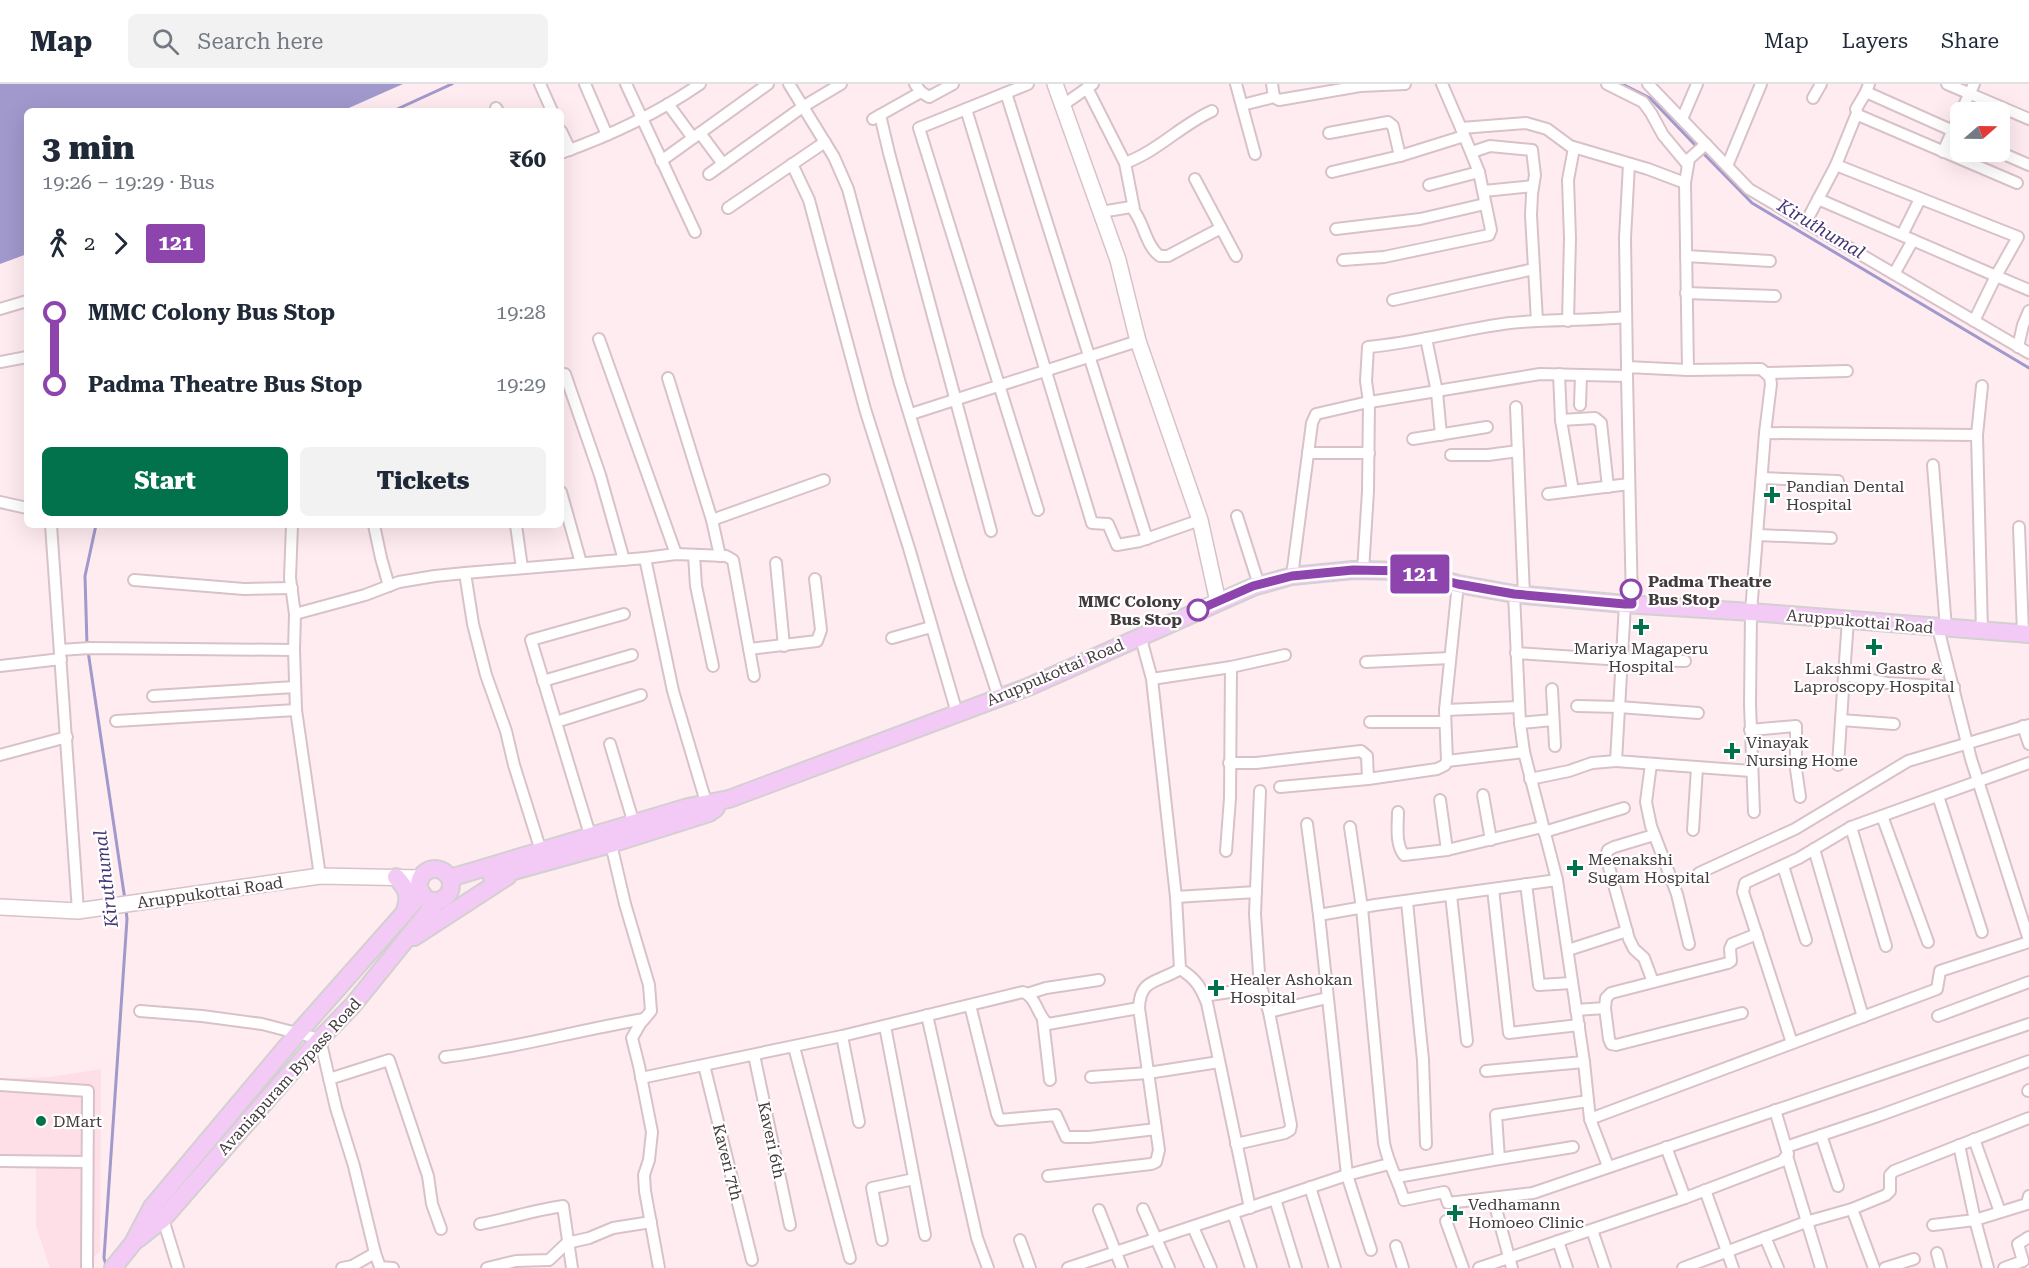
<!DOCTYPE html>
<meta charset="utf-8">
<style>
:root{--surface:#fff;--page:#f2f2f3;--text:#1f2937;--muted:#747a83;--line:#e0e1e3;--accent:#01724c}
body{margin:0;font-family:"Roboto Serif",serif;background:var(--page);color:var(--text);height:100vh;display:flex;flex-direction:column;font-size:22px;white-space:nowrap}
*{box-sizing:border-box;margin:0}
p{font-size:20px;color:var(--muted)}
.icon{flex:none;width:33px;height:33px;fill:none;stroke:currentColor;stroke-width:2;stroke-linecap:round;stroke-linejoin:round}
.map{position:relative;flex:1;overflow:hidden}
.side{position:absolute;left:24px;top:24px;width:540px;height:420px;display:flex;flex-direction:column;background:var(--surface);border-radius:9px;box-shadow:0 6px 24px #0002}
.side>*{flex:none}
.badge{padding:0 12px;border-radius:4px;font-size:21px;line-height:39px}
.needle{width:39px;rotate:70deg}
.controls{position:absolute;left:1950px;top:18px;display:grid;gap:12px}
.controls a{display:grid;place-items:center;width:60px;height:60px;border-radius:9px;background:var(--surface);box-shadow:0 6px 24px #0002;font-size:30px}
.map>.badge{position:absolute;translate:-50% -50%;box-shadow:0 0 0 3px #fff}
.legs{display:flex;align-items:center;gap:9px;height:66px;padding:0 18px;font-size:20px}
.legs p{margin-inline-start:auto}
.overview{display:flex;align-items:center;justify-content:space-between;height:102px;padding:0 18px}
h1{font-size:33px;font-weight:800;line-height:45px}
.primary-button{display:flex;gap:12px;margin-top:auto;padding:12px 18px}
.primary-button a{flex:1;height:69px;border-radius:9px;background:var(--accent);color:#fff;font-size:24px;font-weight:800;line-height:69px;text-align:center}
.primary-button a+a{background:var(--page);color:var(--text)}
ul{padding:0 18px;list-style:none}
li{display:flex;align-items:center;gap:21px;height:72px;font-size:22px}
li i{display:grid;place-items:center;width:9px;height:100%;margin:0 8px;background:currentColor}
li i::after{content:'';width:15px;height:15px;margin:-8px;border:4px solid;border-radius:50%;background:var(--surface)}
li p{margin-inline-start:auto}
li:first-child i{background:linear-gradient(#0000 50%,currentColor 0)}
li:last-child i{background:linear-gradient(currentColor 50%,#0000 0)}
header{display:flex;align-items:center;gap:36px;box-sizing:border-box;height:84px;padding:0 30px;background:var(--surface);border-bottom:2px solid var(--line)}
header strong{font-size:28px}
nav{display:flex;gap:33px;margin-inline-start:auto;font-size:21px}
.search{width:420px;height:54px;background:var(--page);display:flex;align-items:center;gap:15px;box-sizing:border-box;padding:0 21px;border-radius:9px;color:var(--muted);font-size:22px}
.map>svg:first-child{display:block}
</style>
<header>
<strong>Map</strong>
<div class="search"><svg class="icon" aria-label="search" viewBox="0 0 24 24"><circle cx="10" cy="10" r="6"/><path d="M15 15l6 6"/></svg>Search here</div>
<nav><a>Map</a><a>Layers</a><a>Share</a></nav>
</header>
<div class="map">
<svg width="2029" height="1184" viewBox="0 0 2029 1184">
<rect width="100%" height="100%" fill="#ffecf1"/>
<path fill="#fedfe8" d="M101 985 100 1167 84 1184H50L36 1142V1077H0V995L50 993Z"/>
<path fill="#a198cc" d="M0 0H403L342 27H27V170L0 180Z"/>
<g fill="none" stroke-linecap="round" stroke-linejoin="round">
<g stroke="#a198cc" stroke-width="3">
<path d="M1622 0 1650 14 1697 63"/>
<path d="M393 27 452 0"/>
<path d="M1702 68 1752 119 2029 284"/>
<path d="M87 561 85 492 96 441"/>
<path d="M88 567 125 816"/>
<path d="M107 1184 104 1174 127 835 126 826"/>
</g>
<defs>
<g id="street">
<path d="M540 0 552 27"/>
<path d="M585 0 607 51"/>
<path d="M626 0 695 148"/>
<path d="M789 0 834 73 848 105 899 296 959 493 999 614"/>
<path d="M915 0 921 8 929 13 953 0"/>
<path d="M1028 0 919 44 1038 426"/>
<path d="M1236 0 1255 70"/>
<path d="M1272 0 1274 13 1279 16 1360 2 1405 0"/>
<path d="M1442 0 1461 44 1526 39 1547 45 1570 62 1648 85 1685 99"/>
<path d="M1607 0 1643 18 1651 29 1663 51 1688 81"/>
<path d="M1648 0 1749 105 2029 269"/>
<path d="M1869 0 1866 8 1960 50"/>
<path d="M1947 0 2029 35"/>
<path d="M1087 4 1125 79C1158 67 1181 41 1212 27"/>
<path d="M1866 8 1856 25 1858 31 2017 99"/>
<path d="M1006 9 1147 455"/>
<path d="M1813 14 1821 0"/>
<path d="M668 20 693 54"/>
<path d="M1063 21 1093 0"/>
<path d="M1242 21 1274 13"/>
<path d="M496 24 498 27"/>
<path d="M966 25 1092 439 1108 440 1117 461 1140 457 1200 436"/>
<path d="M1961 28 1974 0"/>
<path d="M880 31 889 69 991 447"/>
<path d="M873 35 921 8"/>
<path d="M1682 35 1697 0"/>
<path d="M561 47 570 66"/>
<path d="M700 49 723 80"/>
<path d="M1329 49 1388 38 1393 42 1400 72"/>
<path d="M1472 68 1490 62 1532 66 1535 91 1532 110 1531 131 1537 237"/>
<path d="M1943 68 1960 30"/>
<path d="M1999 68 2029 81"/>
<path d="M561 69C609 52 658 29 700 0"/>
<path d="M661 77 768 0"/>
<path d="M1125 79 1134 125"/>
<path d="M792 80 809 116 865 325 909 464 957 629"/>
<path d="M1836 81 1857 29"/>
<path d="M1727 82 1761 0"/>
<path d="M1332 88 1400 72 1464 52"/>
<path d="M709 90 804 22 841 0"/>
<path d="M1195 95 1236 172"/>
<path d="M1429 101 1479 88"/>
<path d="M1484 107 1533 102"/>
<path d="M1818 115 1996 192 1974 237"/>
<path d="M728 124 825 58"/>
<path d="M1101 128 1131 123C1144 136 1145 162 1160 172H1168L1221 144"/>
<path d="M1806 138 1836 81 2018 153 1996 192 2029 206"/>
<path d="M1336 145 1420 135 1485 120"/>
<path d="M1902 151 1920 115"/>
<path d="M1686 172 1770 177"/>
<path d="M1343 176 1384 173 1489 151 1491 146 1479 88 1461 44"/>
<path d="M1894 190 1913 156"/>
<path d="M1686 209 1775 212"/>
<path d="M1393 216 1534 185"/>
<path d="M0 225 27 217"/>
<path d="M1568 237 1570 154 1568 96 1574 64"/>
<path d="M1426 254 1437 308 1441 351"/>
<path d="M599 255 676 470"/>
<path d="M2018 263 2023 241 2029 227"/>
<path d="M0 278 27 273"/>
<path d="M1627 283 1625 154 1629 80"/>
<path d="M1688 286 1685 99 1689 75 1706 60"/>
<path d="M1767 289 1847 287"/>
<path d="M565 290 600 391 624 476"/>
<path d="M1559 290 1561 336"/>
<path d="M1627 292 1632 520"/>
<path d="M668 294 712 436 720 472"/>
<path d="M1580 321 1581 291"/>
<path d="M1516 323 1524 511"/>
<path d="M911 330 1138 257"/>
<path d="M1765 349 1977 351 1982 547"/>
<path d="M1977 351 1982 302"/>
<path d="M1413 355 1487 343"/>
<path d="M1308 369H1369"/>
<path d="M1451 371H1488L1518 367"/>
<path d="M1933 381 1946 544"/>
<path d="M1762 394 1838 397"/>
<path d="M1573 407 1561 336 1595 334 1601 339 1608 403"/>
<path d="M561 408 581 479"/>
<path d="M1548 410 1629 400"/>
<path d="M0 418 27 424"/>
<path d="M1237 432 1259 501"/>
<path d="M712 436 824 396"/>
<path d="M51 441 78 827"/>
<path d="M292 441 290 494 295 530 294 566"/>
<path d="M374 441 381 474 389 502"/>
<path d="M516 441 522 484"/>
<path d="M2019 443 2023 549"/>
<path d="M1758 451 1831 454"/>
<path d="M694 471 696 502 713 582"/>
<path d="M645 474 676 470 726 472 733 476 754 592"/>
<path d="M776 479 784 562"/>
<path d="M1363 487 1368 407 1369 318 1366 297 1368 263C1416 259 1462 245 1510 239 1548 235 1587 237 1626 233"/>
<path d="M1292 492 1312 339 1316 330 1364 319 1540 290 1627 292V283L1688 286 1761 285 1770 293 1771 300 1765 349 1751 528 1750 620 1754 728"/>
<path d="M134 496 244 505 292 504"/>
<path d="M1514 510 1520 639 1524 668 1557 796 1584 978 1590 1035 1608 1082"/>
<path d="M1625 520 1616 677 1751 687"/>
<path d="M295 530 365 511 399 498 435 492 465 489"/>
<path d="M1848 536 1844 591 1887 599 1954 603"/>
<path d="M1938 544 1971 675 2029 856"/>
<path d="M1140 551 1152 595 1176 813 1180 885C1195 894 1201 903 1207 919L1250 1124"/>
<path d="M892 554 931 543"/>
<path d="M749 565 817 557 821 546 815 495"/>
<path d="M60 566 90 564 294 566 296 626 320 792"/>
<path d="M1516 569 1607 575 1685 577"/>
<path d="M1366 578 1450 574"/>
<path d="M0 582 61 575"/>
<path d="M1152 595 1231 583 1285 571"/>
<path d="M543 597 632 571"/>
<path d="M1552 605 1555 662"/>
<path d="M153 612 295 603"/>
<path d="M1577 622 1619 623 1698 629"/>
<path d="M1445 626 1519 623"/>
<path d="M1841 636 1894 640"/>
<path d="M116 637 296 626"/>
<path d="M556 638 641 611"/>
<path d="M1370 638H1445"/>
<path d="M1520 639 1553 636"/>
<path d="M2023 642 2029 660"/>
<path d="M1750 646 1796 642V685L1800 713"/>
<path d="M610 660 634 740"/>
<path d="M0 671 67 653"/>
<path d="M1447 677 1524 668"/>
<path d="M1229 679H1256L1361 667 1367 672 1368 695"/>
<path d="M1651 680 1646 718 1651 742 1677 810 1689 860"/>
<path d="M1838 681 1844 591"/>
<path d="M1530 695 1569 687 1592 679 1616 677"/>
<path d="M1280 703 1368 695 1437 685 1445 681 1447 677 1445 626 1458 500"/>
<path d="M1483 711 1491 756"/>
<path d="M1938 712 1982 848"/>
<path d="M1440 716 1447 766"/>
<path d="M1398 728C1398 741 1395 760 1404 771L1447 766 1542 743"/>
<path d="M1882 732 1928 858"/>
<path d="M1307 740 1319 831 1347 1091 1371 1166"/>
<path d="M1350 743 1362 824 1384 1059C1388 1079 1398 1096 1404 1116L1444 1108 1448 1119 1533 1109 2029 940"/>
<path d="M1851 743 1886 862"/>
<path d="M1693 746 1697 684"/>
<path d="M1544 748 1624 724"/>
<path d="M591 754 531 556 624 530"/>
<path d="M611 760 625 820 649 901 651 927 640 940 632 954 639 982 652 1048 649 1076 644 1091 645 1107 659 1184"/>
<path d="M1814 765 1863 933"/>
<path d="M541 767 514 681 506 647 486 591 473 540 465 489 645 474 673 607 706 718"/>
<path d="M1226 767 1230 714 1231 583"/>
<path d="M1783 782 1806 856"/>
<path d="M1699 789 1795 745 1908 677 2029 641"/>
<path d="M1526 800 1539 901 1572 899"/>
<path d="M1493 805 1509 949 1579 941"/>
<path d="M1451 811 1467 957"/>
<path d="M1176 813 1256 808"/>
<path d="M1407 818 1423 976 1426 1060"/>
<path d="M1319 831 1375 821 1557 796"/>
<path d="M1568 866 1627 847"/>
<path d="M1653 898 1644 874 1634 865 1629 855 1606 772 1608 766 1614 763 1654 751"/>
<path d="M1027 910 1046 904 1099 896"/>
<path d="M1204 912 1261 903"/>
<path d="M970 921 997 1030 1000 1036 1056 1031 1066 1053H1089L1156 1045"/>
<path d="M1605 924 1609 955 1611 960 1616 961 1742 929"/>
<path d="M1576 926 1605 924 1606 914 1611 909 1728 879 1731 877 1730 865 1732 860 1757 850"/>
<path d="M140 927 202 932 262 940 320 955 336 1024 354 1082 375 1169 352 1182 342 1184"/>
<path d="M1269 928 1327 914"/>
<path d="M927 931 977 1154 988 1184"/>
<path d="M1938 932 2029 898"/>
<path d="M1043 936 1050 996"/>
<path d="M885 942 925 1151"/>
<path d="M842 952 859 1038"/>
<path d="M1792 959 1743 808 1745 799 1799 774 1851 743 2029 679"/>
<path d="M794 963 850 1174"/>
<path d="M754 971 790 1141"/>
<path d="M445 973C512 965 578 946 644 935"/>
<path d="M704 981 752 1176"/>
<path d="M1486 987 1584 978"/>
<path d="M1091 993 1148 989 1219 978"/>
<path d="M641 994 842 952 1023 908C1037 913 1037 932 1048 940L1139 924"/>
<path d="M329 995 389 976 428 1092 432 1120 441 1145"/>
<path d="M0 1001 88 1007 87 1184"/>
<path d="M2028 1007 2029 1006"/>
<path d="M1590 1035 1937 905 1940 887 2029 858"/>
<path d="M1821 1051 1838 1102"/>
<path d="M1974 1055 2000 1128"/>
<path d="M1236 1060 1285 1049 1290 1046 1291 1041 1269 928 1261 903 1259 889 1255 830 1260 707"/>
<path d="M1959 1061 1975 1136 1988 1184"/>
<path d="M1666 1063 1685 1114"/>
<path d="M1786 1063 1878 1032 2029 977"/>
<path d="M1787 1072 1821 1184"/>
<path d="M1499 1075 1573 1063"/>
<path d="M0 1077 87 1078"/>
<path d="M1048 1092 1151 1080 1156 1078 1159 1066 1139 924C1140 894 1158 899 1180 885"/>
<path d="M1397 1093 1499 1075 1496 1031 1588 1017"/>
<path d="M1310 1103 1335 1184"/>
<path d="M1705 1106 1733 1184"/>
<path d="M1493 1114 1512 1184"/>
<path d="M1275 1115 1296 1184"/>
<path d="M1143 1125 1169 1184"/>
<path d="M1852 1125 1874 1184"/>
<path d="M1099 1126 1122 1184"/>
<path d="M1233 1129 1251 1184"/>
<path d="M163 1135 178 1184"/>
<path d="M1446 1137 1463 1184"/>
<path d="M480 1140C508 1135 534 1126 563 1122L572 1184"/>
<path d="M1933 1141 1975 1136 2027 1120 2029 1112"/>
<path d="M1193 1143 1211 1184"/>
<path d="M1592 1146 1605 1184"/>
<path d="M1765 1153 1778 1184"/>
<path d="M882 1156 872 1104 914 1095"/>
<path d="M1020 1156 1030 1184"/>
<path d="M1558 1157 1567 1184"/>
<path d="M1396 1162 1403 1184"/>
<path d="M375 1169 380 1183 393 1184"/>
<path d="M1937 1169 1941 1184"/>
<path d="M487 1184 516 1177 549 1176 567 1159 589 1154 613 1144 651 1138"/>
<path d="M1068 1184 1347 1091 1389 1080"/>
<path d="M1479 1184 1685 1114 1782 1077 1788 1070 1775 1026"/>
<path d="M1683 1184 1806 1138 1852 1125 1886 1111 1890 1107V1091L1894 1087 2029 1034"/>
<path d="M1885 1184 1914 1175"/>
<path d="M2004 1184 2023 1177 2018 1160 2029 1153"/>
</g>
<g id="secondary">
<path d="M1055 0 1118 176 1138 257 1200 436 1218 518"/>
<path d="M0 823 78 827 320 792 421 794"/>
</g>
<g id="primary">
<circle cx="435" cy="801" r="16"/>
<path d="M396 793C407 805 410 811 405 827"/>
<path d="M492 793 611 760 709 729 716 724"/>
<path d="M450 794 688 723 729 715 1028 603 1253 503 1292 492 1353 486 1409 487 1458 500 1514 510 1625 520 1751 528 2029 550"/>
<path d="M414 853 508 792"/>
<path d="M138 1155 163 1135 320 955 353 921 437 817"/>
<path d="M113 1184 133 1159 152 1123 298 949 422 809"/>
</g>
</defs>
<use href="#street" stroke="#d8c2c8" stroke-width="14"/>
<use href="#secondary" stroke="#d8c2c8" stroke-width="18"/>
<use href="#primary" stroke="#d2d0d0" stroke-width="20"/>
<use href="#street" stroke="#fff" stroke-width="10"/>
<use href="#secondary" stroke="#fff" stroke-width="15"/>
<use href="#primary" stroke="#f3caf5" stroke-width="16"/>
</g>
<g fill="none" stroke-linecap="round" stroke-linejoin="round">
<defs>
<path id="line-1" d="M1198 526 1253 502 1292 492 1353 486 1409 487 1458 500 1514 510 1625 520H1632L1631 506"/>
</defs>
<use href="#line-1" stroke="#fff" stroke-width="14"/>
<use href="#line-1" stroke="#8e44ad" stroke-width="9"/>
</g>
<g fill="#01724c" stroke="#fff" stroke-width="2">
<path d="M1769 402h6v6h6v6h-6v6h-6v-6h-6v-6h6z"/>
<path d="M1638 534h6v6h6v6h-6v6h-6v-6h-6v-6h6z"/>
<path d="M1871 554h6v6h6v6h-6v6h-6v-6h-6v-6h6z"/>
<path d="M1729 658h6v6h6v6h-6v6h-6v-6h-6v-6h6z"/>
<path d="M1572 775h6v6h6v6h-6v6h-6v-6h-6v-6h6z"/>
<path d="M1213 895h6v6h6v6h-6v6h-6v-6h-6v-6h6z"/>
<circle cx="41" cy="1037" r="6"/>
<path d="M1452 1120h6v6h6v6h-6v6h-6v-6h-6v-6h6z"/>
</g>
<g fill="#fff" stroke="#8e44ad" stroke-width="3">
<circle cx="1631" cy="506" r="10"/>
<circle cx="1198" cy="526" r="10"/>
</g>
<g text-anchor="middle" stroke-width="4.5" stroke-linejoin="round" paint-order="stroke">
<g font-size="16" fill="#433a3d" stroke="#fff" text-anchor="start">
<text x="1786" y="408">Pandian Dental<tspan x="1786" dy="18">Hospital</tspan></text>
<text x="1641" y="570" text-anchor="middle">Mariya Magaperu<tspan x="1641" dy="18">Hospital</tspan></text>
<text x="1874" y="590" text-anchor="middle">Lakshmi Gastro &amp;<tspan x="1874" dy="18">Laproscopy Hospital</tspan></text>
<text x="1746" y="664">Vinayak<tspan x="1746" dy="18">Nursing Home</tspan></text>
<text x="1588" y="781">Meenakshi<tspan x="1588" dy="18">Sugam Hospital</tspan></text>
<text x="1230" y="901">Healer Ashokan<tspan x="1230" dy="18">Hospital</tspan></text>
<text x="53" y="1043">DMart</text>
<text x="1468" y="1126">Vedhamann<tspan x="1468" dy="18">Homoeo Clinic</tspan></text>
</g>
<g font-size="16" font-weight="bold" fill="#433a3d" stroke="#fff" text-anchor="start">
<text x="1648" y="503">Padma Theatre<tspan x="1648" dy="18">Bus Stop</tspan></text>
<text x="1182" y="523" text-anchor="end">MMC Colony<tspan x="1182" dy="18">Bus Stop</tspan></text>
</g>
<g font-size="16" fill="#433a3d" stroke="#fff">
<text transform="translate(1860 537) rotate(5)" y="6">Aruppukottai Road</text>
<text transform="translate(1055 588) rotate(-23)" y="6">Aruppukottai Road</text>
<text transform="translate(210 808) rotate(-8)" y="6">Aruppukottai Road</text>
<text transform="translate(289 992) rotate(-48)" y="6">Avaniapuram Bypass Road</text>
<text transform="translate(772 1056) rotate(78)" y="6">Kaveri 6th</text>
<text transform="translate(728 1078) rotate(76)" y="6">Kaveri 7th</text>
</g>
<g font-size="18" font-style="italic" fill="#443474" stroke="#fff">
<text transform="translate(1821 145) rotate(31)" y="6">Kiruthumal</text>
<text transform="translate(106 795) rotate(-97)" y="6">Kiruthumal</text>
</g>
</g>
</svg>
<div class="controls">
<a><svg class="needle" viewBox="-14 -14 28 28"><path d="M0-13l5 13h-10z" fill="#e53935"/><path d="M0 13l5-13h-10z" fill="#747a83"/></svg></a>
</div>
<b class="badge" style="left:1420px;top:490px;background:#8e44ad;color:#fff">121</b>
<section class="side">
<div class="overview"><div><h1>3 min</h1><p>19:26 – 19:29 · Bus</p></div><b>₹60</b></div>
<div class="legs"><svg class="icon" aria-label="walk" viewBox="0 0 24 24"><circle cx="13" cy="4" r="2"/><path d="M13 8l-2 6 4 7M11 14l-3 7M7 12l3-4h3l4 4"/></svg>2<svg class="icon" aria-label="forward" viewBox="0 0 24 24"><path d="M9 5l7 7-7 7"/></svg><b class="badge" style="background:#8e44ad;color:#fff">121</b></div>
<ul>
<li><i style="color:#8e44ad"></i><b>MMC Colony Bus Stop</b><p>19:28</p></li>
<li><i style="color:#8e44ad"></i><b>Padma Theatre Bus Stop</b><p>19:29</p></li>
</ul>
<div class="primary-button"><a>Start</a><a>Tickets</a></div>
</section>
</div>
